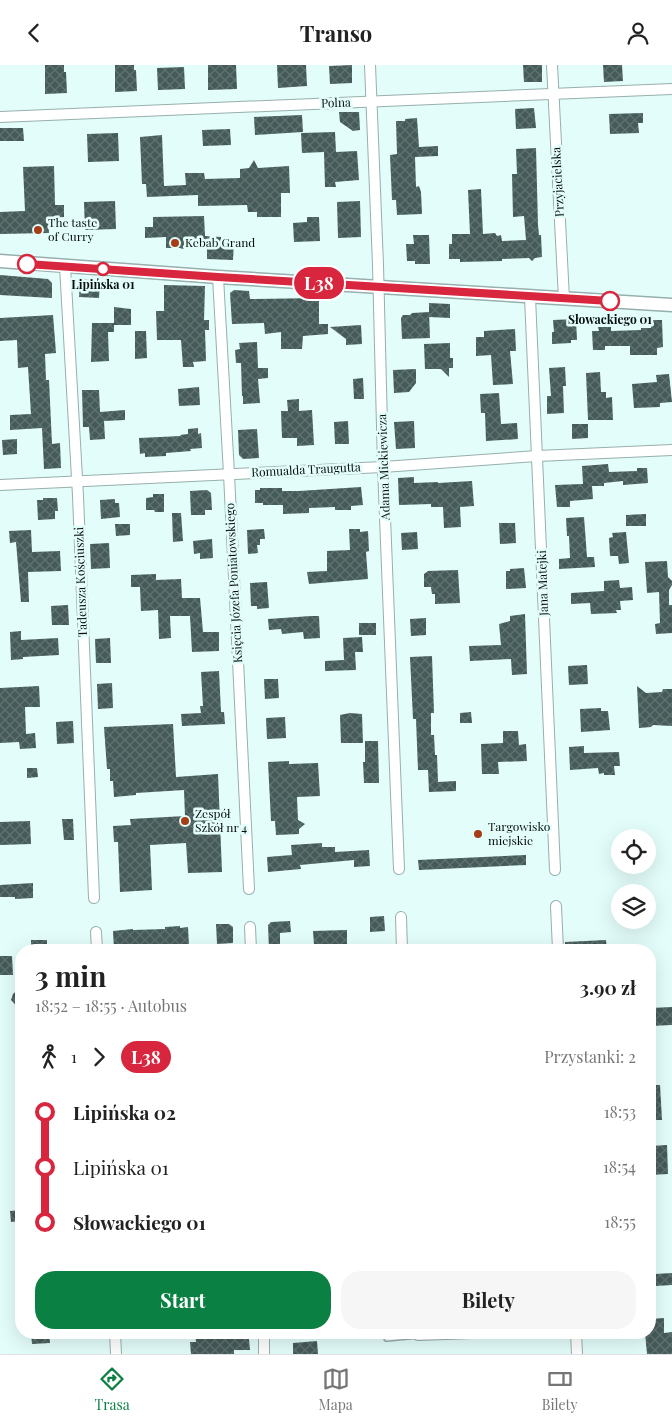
<!DOCTYPE html>
<html lang="pl">
<meta charset="utf-8">
<style>
:root{--surface:#fff;--page:#f6f6f6;--text:#222;--muted:#767676;--line:#e0e0e0;--accent:#0b8043}
body{margin:0;font-family:"Playfair Display",serif;background:var(--page);color:var(--text);height:100vh;display:flex;flex-direction:column;font-size:19px;white-space:nowrap}
*{box-sizing:border-box;margin:0}
p{font-size:16px;color:var(--muted)}
.icon{flex:none;width:28px;height:28px;fill:none;stroke:currentColor;stroke-width:2;stroke-linecap:round;stroke-linejoin:round}
.map{position:relative;flex:1;overflow:hidden}
.sheet{position:absolute;left:15px;top:879px;width:641px;height:395px;display:flex;flex-direction:column;background:var(--surface);border-radius:20px;box-shadow:0 5px 20px #0002}
.sheet>*{flex:none}
.badge{padding:0 10px;border-radius:16px;font-size:18px;line-height:32px}
.fabs{position:absolute;left:611px;top:764px;display:grid;gap:10px}
.fabs a{display:grid;place-items:center;width:45px;height:45px;border-radius:50%;background:var(--surface);box-shadow:0 5px 20px #0002;font-size:25px}
.map>.badge{position:absolute;translate:-50% -50%;box-shadow:0 0 0 2px #fff}
.legs{display:flex;align-items:center;gap:8px;height:55px;padding:0 20px;font-size:16px}
.legs p{margin-inline-start:auto}
.overview{display:flex;align-items:center;justify-content:space-between;height:85px;padding:0 20px}
h1{font-size:28px;font-weight:700;line-height:38px}
.primary-button{display:flex;gap:10px;margin-top:auto;padding:10px 20px}
.primary-button a{flex:1;height:58px;border-radius:20px;background:var(--accent);color:#fff;font-size:20px;font-weight:700;line-height:58px;text-align:center}
.primary-button a+a{background:var(--page);color:var(--text)}
ul{padding:0 20px;list-style:none}
li{display:flex;align-items:center;gap:18px;height:55px;font-size:19px}
li i{display:grid;place-items:center;width:8px;height:100%;margin:0 6px;background:currentColor}
li i::after{content:'';width:12px;height:12px;margin:-6px;border:4px solid;border-radius:50%;background:var(--surface)}
li p{margin-inline-start:auto}
li:first-child i{background:linear-gradient(#0000 50%,currentColor 0)}
li:last-child i{background:linear-gradient(currentColor 50%,#0000 0)}
header{display:flex;justify-content:space-between;align-items:center;height:65px;padding:0 20px;background:var(--surface);font-size:22px;font-weight:700}
.menu{display:flex;justify-content:space-around;align-items:center;height:70px;border-top:1px solid var(--line);background:var(--surface);font-size:14px;color:var(--muted)}
.menu a{display:grid;justify-items:center;gap:2px}
.menu .selected{color:var(--accent)}
.map>svg:first-child{display:block}
</style>
<header><svg class="icon" aria-label="back" viewBox="0 0 24 24"><path d="M15 5l-7 7 7 7"/></svg>Transo<svg class="icon" aria-label="person" viewBox="0 0 24 24"><circle cx="12" cy="8" r="4"/><path d="M4 21q1-7 8-7t8 7"/></svg></header>
<div class="map">
<svg width="672" height="1289" viewBox="0 0 672 1289">
<defs>
<pattern id="building-cross-hatch" width="8" height="8" patternUnits="userSpaceOnUse" patternTransform="scale(1.25)"><rect width="8" height="8" fill="#455b59"/><path d="M0 0l8 8M0 8l8-8" fill="none" stroke="#617270"/></pattern>
</defs>
<rect width="100%" height="100%" fill="#e3fdfa"/>
<g fill="url(#building-cross-hatch)">
<path d="M45 0H64V7H66L67 28 45 29Z"/>
<path d="M115 0H134V5H136L137 26 115 27Z"/>
<path d="M208 0H236L237 24 208 25Z"/>
<path d="M277 0H306L307 21 278 23Z"/>
<path d="M352 0V18L330 19 329 1Z"/>
<path d="M523 0H542V17H524Z"/>
<path d="M603 0H622L623 16 604 17Z"/>
<path d="M184 2 185 24 158 25 157 3Z"/>
<path d="M534 43 536 63 516 64 515 44Z"/>
<path d="M339 47H359L360 65 353 66 340 57Z"/>
<path d="M643 48V58H638L639 68 610 69 609 49Z"/>
<path d="M302 50 303 67 255 70 254 52Z"/>
<path d="M417 53 419 82 438 81V91L415 92 416 122 419 121 421 127 422 149 397 150 396 135H392L390 90 397 89 396 56H405V54Z"/>
<path d="M0 63H23L24 76H0Z"/>
<path d="M230 64 231 80 203 81 202 65Z"/>
<path d="M335 67 336 87 357 86 359 115 335 117 336 122H325L324 87 302 88 301 68Z"/>
<path d="M118 68 119 96 88 97 87 69Z"/>
<path d="M162 70 164 121 186 120 185 108H204L205 114 240 113V104L249 103 254 95 258 103 289 101 290 128H281V152H257V147H248L247 140 198 141V130L147 132 146 119H142L140 72Z"/>
<path d="M536 83 538 160 539 170H541L542 192 535 193 532 196 529 193 502 194V196L460 197V194H449V179H452V169H470L468 125 481 124 483 169 495 168 497 171 501 170 502 176 526 175 524 151 513 152 512 109H517L516 84Z"/>
<path d="M54 101 55 140H64V152L48 153 49 168 0 169V147L25 146 23 102Z"/>
<path d="M115 136 116 164 85 165 84 137Z"/>
<path d="M360 136 361 172 338 173 337 137Z"/>
<path d="M204 151 205 171 221 172V176L234 177 233 195 207 194V182H190L187 184H183L180 183H166V172L145 173V162H153V152Z"/>
<path d="M307 152H319L320 176 294 177 293 158 307 157Z"/>
<path d="M413 170H429L430 199H415V196H407L406 179H414Z"/>
<path d="M0 210 48 214 52 218V233L0 230Z"/>
<path d="M80 214 100 216 99 233 79 232Z"/>
<path d="M164 220 205 221 204 255H209V265H205L206 296 193 297 194 302H183L181 275H157L156 246H164Z"/>
<path d="M234 225 249 226 250 234 319 233V259H328V269L303 271 302 284H281V267L265 269 264 258 232 259 230 228Z"/>
<path d="M429 238 450 239V253L429 252Z"/>
<path d="M114 242 131 244V260H114Z"/>
<path d="M429 247 430 273 402 274 401 253 403 250H410L412 248Z"/>
<path d="M53 250 56 288 45 289 46 315H49L52 379 60 378 61 403 44 404 42 363 10 365V350L31 349 28 302 18 303 17 275 0 276V253Z"/>
<path d="M576 254 577 275H571V278L552 279V267H554L553 255Z"/>
<path d="M651 255H662L663 282 657 283V290H630V281H605V285H593L592 266H599L598 262H611V266L641 265V263H651Z"/>
<path d="M92 258H114V267H108L109 296 91 297Z"/>
<path d="M361 260 362 279 346 280V274L330 262Z"/>
<path d="M515 264 516 286H510L513 319 493 320 491 290 476 291V272H484V266Z"/>
<path d="M135 266H146L147 293 135 294Z"/>
<path d="M257 277 258 303H268V313L258 314 260 338 243 339V331H242L241 298H236L235 285 240 284 239 278Z"/>
<path d="M450 278V293H453V303H449V312L441 304H425L424 279Z"/>
<path d="M565 302 566 321H563L564 348 547 349V331H551L549 303Z"/>
<path d="M416 304V318L409 327 394 328 393 305Z"/>
<path d="M600 307 601 327H606V333L612 332 613 355H588L586 308Z"/>
<path d="M669 309 672 337 660 338V342L634 343 632 319 657 317 656 310Z"/>
<path d="M363 313 364 334H354L353 314Z"/>
<path d="M199 322 200 340 179 341 178 324Z"/>
<path d="M82 325H99L100 347 125 345V355L104 356 105 374 90 375 89 362H83Z"/>
<path d="M499 328 501 359 517 358 518 374 486 376 485 348H481L480 329Z"/>
<path d="M299 334V346L312 345 314 380 297 381V373H282L281 346H288L287 335Z"/>
<path d="M348 356 349 379H335L334 357Z"/>
<path d="M414 356 415 383 396 384 394 357Z"/>
<path d="M572 359H588V373L572 374Z"/>
<path d="M198 363V369L201 368 202 383 190 384 191 386 166 388V391L145 392V388L140 389 139 373 181 371 180 370 188 369V364Z"/>
<path d="M257 364 259 393 243 394 239 390 238 365Z"/>
<path d="M17 374V389L3 390 2 375Z"/>
<path d="M608 399 609 407 637 406V403H647L648 418 623 420V416L604 418V421H592L593 434 570 436V442H557L555 420 583 419 582 401Z"/>
<path d="M414 412V418L438 417V418L472 416 474 441 460 442 461 462 444 463 443 442H431V439L399 440 398 413Z"/>
<path d="M361 422 363 440 351 441V445H335V442L309 443V448L283 449V440H263V438H255V425H260V423H282V426H299Z"/>
<path d="M207 425 211 428 212 445H205V450H191L190 426Z"/>
<path d="M153 429H164V447H155L154 445H146V433L153 432Z"/>
<path d="M43 433H57L58 446H55V454L38 455 37 435H43Z"/>
<path d="M115 434V438H119L120 452 101 454 100 435Z"/>
<path d="M172 448H181L183 476 173 477Z"/>
<path d="M646 449V461H626V450Z"/>
<path d="M584 452 587 492H594L595 502 559 504V494L570 493 569 471H567L566 453Z"/>
<path d="M499 458H515L516 478 500 479Z"/>
<path d="M115 459H130V470L116 471Z"/>
<path d="M264 464 265 474H260V480H257L258 488 248 489 247 465Z"/>
<path d="M349 464H360V467L368 466 369 486 366 487 368 514 309 519 307 507 327 506V486L350 485Z"/>
<path d="M31 465 32 487 60 486 61 506 28 507 29 537H21L16 477 10 478 9 466Z"/>
<path d="M417 467 418 484 402 485 401 468Z"/>
<path d="M626 467 629 498 619 499 618 491H610L609 473 613 472 612 468Z"/>
<path d="M212 474 213 493 200 494V488L194 489 193 476Z"/>
<path d="M109 478 110 503 91 504 90 479Z"/>
<path d="M667 496 668 512 672 516V520L669 525V540H672V568L656 569 655 559 660 558 659 527 647 528 645 497Z"/>
<path d="M524 503 526 523 506 524V506H510V504Z"/>
<path d="M458 505 460 538 435 539V529H432L431 522H424V509L428 506Z"/>
<path d="M156 509V515L181 514 182 533H200L203 567H219V586L192 587 190 551H170L171 573 159 574 158 545 141 546 140 522H131V510Z"/>
<path d="M619 515 620 523 632 522 633 535 620 536 621 545H616L617 548 591 549 590 538 571 539V528L604 526V516Z"/>
<path d="M267 517 269 543 257 544V541H251L250 518Z"/>
<path d="M68 540 69 560H52L51 541Z"/>
<path d="M525 549 527 609 512 610 511 594 470 596 469 581 501 580 499 559 510 556V551Z"/>
<path d="M311 551H319L320 573 304 574 303 567 282 569 281 564 269 565 268 554Z"/>
<path d="M426 553V570L411 571 410 554Z"/>
<rect x="359" y="558" width="17" height="12"/>
<path d="M21 566V575L58 573 59 590 23 592V594L11 595 10 567Z"/>
<path d="M362 572 363 587H355L356 605 325 606V596L344 595 343 573Z"/>
<path d="M110 573 111 598H96L95 574Z"/>
<path d="M432 591 434 648H431V670H434L435 690H437L438 717 456 716V726L429 727 428 705H418L416 654H413L410 592Z"/>
<path d="M587 600 588 619 569 620 568 601Z"/>
<path d="M219 606 221 647H224L225 659 182 661 181 649 201 648 200 641H203L201 607Z"/>
<path d="M264 614H278L279 633 265 634Z"/>
<path d="M112 618 113 643 98 644 97 619Z"/>
<path d="M39 621 40 642H25L26 669 35 668 36 683 20 684 19 677 0 678V623Z"/>
<path d="M637 621 646 628 662 627 663 624H672V661L653 660 651 662 639 663Z"/>
<path d="M601 643V646H608L610 665 581 667 580 644Z"/>
<path d="M471 647 472 658H460V648Z"/>
<path d="M350 648 362 649 363 678H341L340 650Z"/>
<path d="M285 652 286 673 267 674 266 653Z"/>
<path d="M73 656 74 678 57 679 56 657Z"/>
<path d="M173 659 176 712 218 709 222 807 188 808 186 778 150 780 152 825 120 827 118 777H114L113 761 131 760 130 754 185 751 184 725 136 728V730L114 732 113 716H110V704H107L104 662Z"/>
<path d="M503 666H518L519 680 526 679 527 696 498 697 499 709H482L481 679 503 678Z"/>
<path d="M365 676H378L379 718H364L363 697H365Z"/>
<path d="M584 681V688L619 687 620 701H614L615 710H604V708L599 709 598 703 570 705 569 682Z"/>
<path d="M289 696V699L318 698 320 731 297 732 298 755 305 759 299 764V769L276 770 275 756H271L268 697Z"/>
<path d="M27 703H37L38 712 27 713Z"/>
<path d="M62 754H73L74 775H64Z"/>
<path d="M30 756 31 779 0 780V757Z"/>
<path d="M322 778V782H335V787L369 785 370 801 354 802V795L300 800 301 804 268 807 267 792 292 790 291 780Z"/>
<path d="M526 790V800L419 805 418 795Z"/>
<path d="M33 818V833L15 834V832H0V820Z"/>
<path d="M384 851 385 866 370 867V852Z"/>
<path d="M290 856 291 867 280 868V885H269L268 860 271 857Z"/>
<path d="M216 859H229L233 862V878L217 879Z"/>
<path d="M180 861V863L188 862 189 881 114 885 113 866 133 864V865L165 864V862Z"/>
<path d="M347 865V879L314 880 313 866Z"/>
<rect x="31" y="875" width="16" height="10"/>
<path d="M606 875 607 885H565V877Z"/>
<path d="M0 891H12L13 910H0Z"/>
<path d="M21 922V946L11 935 13 929Z"/>
<path d="M672 942V960L650 961V943Z"/>
<path d="M650 1020H660L662 1055H650Z"/>
<path d="M667 1080 668 1109 650 1110V1081Z"/>
<path d="M21 1145V1156L11 1157 10 1146Z"/>
<path d="M672 1208V1220L655 1221V1209Z"/>
<path d="M664 1253V1268L672 1267V1289H647L645 1268H650V1254Z"/>
<path d="M31 1268H49L50 1278 32 1279Z"/>
<path d="M195 1268H244L245 1274H249L250 1285H234V1289H191L190 1277H196Z"/>
<path d="M317 1276 318 1289H293V1278Z"/>
</g>
<g fill="none" stroke-linecap="round" stroke-linejoin="round">
<defs>
<path id="service" d="M387 1273 418 1270"/>
<g id="minor">
<path d="M370 0 378 200 383 402 399 804"/>
<path d="M552 0 564 234"/>
<path d="M0 52 672 24"/>
<path d="M65 201 78 431 94 833"/>
<path d="M218 212 229 409 249 824"/>
<path d="M530 232 555 805"/>
<path d="M0 420 383 402 537 391 672 385"/>
<path d="M556 841 558 885"/>
<path d="M401 852 402 885"/>
<path d="M250 862 251 885"/>
<path d="M96 867 97 885"/>
<path d="M115 1268 116 1289"/>
<path d="M264 1268V1289"/>
<path d="M418 1268V1270L473 1268"/>
<path d="M576 1268 577 1289"/>
</g>
<path id="tertiary" d="M0 196 218 212 672 240"/>
</defs>
<use href="#service" stroke="#97afad" stroke-width="8"/>
<use href="#minor" stroke="#97afad" stroke-width="12"/>
<use href="#tertiary" stroke="#97afad" stroke-width="15"/>
<use href="#service" stroke="#fff" stroke-width="5"/>
<use href="#minor" stroke="#fff" stroke-width="10"/>
<use href="#tertiary" stroke="#fff" stroke-width="12"/>
</g>
<g fill="none" stroke-linecap="round" stroke-linejoin="round">
<defs>
<path id="line-1" d="M27 199 218 212 610 236"/>
</defs>
<use href="#line-1" stroke="#fff" stroke-width="11"/>
<use href="#line-1" stroke="#d7263d" stroke-width="8"/>
</g>
<g fill="#a43d18" stroke="#e3fdfa" stroke-width="2">
<circle cx="38" cy="165" r="5"/>
<circle cx="175" cy="178" r="5"/>
<circle cx="185" cy="756" r="5"/>
<circle cx="478" cy="769" r="5"/>
</g>
<g fill="#fff" stroke="#d7263d" stroke-width="2.5">
<circle cx="27" cy="199" r="9"/>
<circle cx="103" cy="204" r="6"/>
<circle cx="610" cy="236" r="9"/>
</g>
<g text-anchor="middle" stroke-width="5" stroke-linejoin="round" paint-order="stroke">
<g font-size="12" fill="#060f0e" stroke="#e3fdfa">
<text transform="translate(336 38) rotate(-2)" y="4">Polna</text>
<text transform="translate(558 117) rotate(-93)" y="4">Przyjacielska</text>
<text transform="translate(384 402) rotate(-92)" y="4">Adama Mickiewicza</text>
<text transform="translate(306 405) rotate(-3)" y="4">Romualda Traugutta</text>
<text transform="translate(81 517) rotate(-92)" y="4">Tadeusza Kościuszki</text>
<text transform="translate(234 518) rotate(-93)" y="4">Księcia Józefa Poniatowskiego</text>
<text transform="translate(543 518) rotate(-92)" y="4">Jana Matejki</text>
</g>
<g font-size="12" fill="#060f0e" stroke="#e3fdfa" text-anchor="start">
<text x="48" y="162">The taste<tspan x="48" dy="14">of Curry</tspan></text>
<text x="185" y="182">Kebab Grand</text>
<text x="195" y="753">Zespół<tspan x="195" dy="14">Szkół nr 4</tspan></text>
<text x="488" y="766">Targowisko<tspan x="488" dy="14">miejskie</tspan></text>
</g>
<g font-size="12" font-weight="bold" fill="#060f0e" stroke="#e3fdfa">
<text x="103" y="224">Lipińska 01</text>
<text x="610" y="259">Słowackiego 01</text>
</g>
</g>
</svg>
<div class="fabs">
<a><svg class="icon" aria-label="locate" viewBox="0 0 24 24"><circle cx="12" cy="12" r="6"/><path d="M12 2v4M12 18v4M2 12h4M18 12h4"/></svg></a>
<a><svg class="icon" aria-label="layers" viewBox="0 0 24 24"><path d="M12 4l9 5-9 5-9-5zM3 14l9 5 9-5"/></svg></a>
</div>
<b class="badge" style="left:319px;top:218px;background:#d7263d;color:#fff">L38</b>
<section class="sheet">
<div class="overview"><div><h1>3 min</h1><p>18:52 – 18:55 · Autobus</p></div><b>3.90 zł</b></div>
<div class="legs"><svg class="icon" aria-label="walk" viewBox="0 0 24 24"><circle cx="13" cy="4" r="2"/><path d="M13 8l-2 6 4 7M11 14l-3 7M7 12l3-4h3l4 4"/></svg>1<svg class="icon" aria-label="forward" viewBox="0 0 24 24"><path d="M9 5l7 7-7 7"/></svg><b class="badge" style="background:#d7263d;color:#fff">L38</b><p>Przystanki: 2</p></div>
<ul>
<li><i style="color:#d7263d"></i><b>Lipińska 02</b><p>18:53</p></li>
<li><i style="color:#d7263d"></i><span>Lipińska 01</span><p>18:54</p></li>
<li><i style="color:#d7263d"></i><b>Słowackiego 01</b><p>18:55</p></li>
</ul>
<div class="primary-button"><a>Start</a><a>Bilety</a></div>
</section>
</div>
<nav class="menu">
<a class="selected"><svg class="icon" aria-label="directions" viewBox="0 0 24 24"><path d="M12 3l9 9-9 9-9-9zM9 14v-3h6M13 9l2 2-2 2"/></svg>Trasa</a>
<a><svg class="icon" aria-label="map" viewBox="0 0 24 24"><path d="M3 6l6-2 6 2 6-2v14l-6 2-6-2-6 2zM9 4v14M15 6v14"/></svg>Mapa</a>
<a><svg class="icon" aria-label="tickets" viewBox="0 0 24 24"><path d="M3 7h18v10H3zM15 7v10"/></svg>Bilety</a>
</nav>
